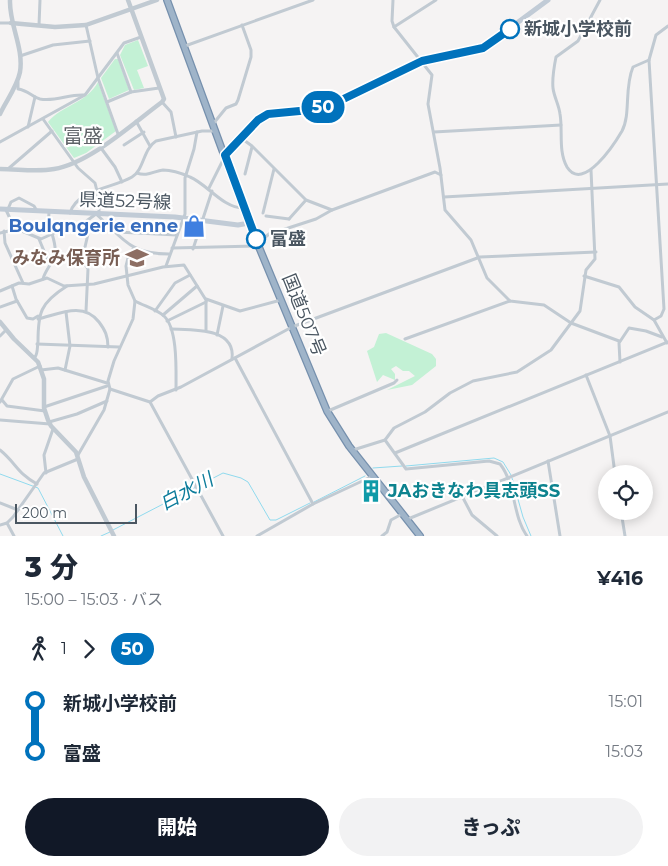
<!DOCTYPE html>
<html lang="ja">
<meta charset="utf-8">
<style>
:root{--surface:#fff;--page:#f2f2f3;--text:#1f2937;--muted:#747a83;--accent:#111827}
body{margin:0;font-family:Montserrat,"Noto Sans JP",sans-serif;background:var(--page);color:var(--text);height:100vh;display:flex;flex-direction:column;font-size:19px;white-space:nowrap}
*{box-sizing:border-box;margin:0}
p{font-size:16px;color:var(--muted)}
.icon{flex:none;width:28px;height:28px;fill:none;stroke:currentColor;stroke-width:2;stroke-linecap:round;stroke-linejoin:round}
.map{position:relative;height:536px;overflow:hidden}
.panel{display:flex;flex-direction:column;background:var(--surface);flex:1}
.panel>*{flex:none}
.badge{padding:0 10px;border-radius:16px;font-size:18px;line-height:32px}
.tools{position:absolute;left:598px;top:465px;display:grid;gap:10px}
.tools a{display:grid;place-items:center;width:55px;height:55px;border-radius:50%;background:var(--surface);box-shadow:0 2px 12px #0003;font-size:25px}
.scale{position:absolute;left:15px;bottom:12px;width:122px;box-sizing:border-box;padding-left:5px;border:2px solid #4a5661;border-top:0;font-size:14px;line-height:18px;white-space:nowrap;color:#4a5661;-webkit-text-stroke:4px #fff;paint-order:stroke}
.map>.badge{position:absolute;translate:-50% -50%;box-shadow:0 0 0 2px #fff}
.legs{display:flex;align-items:center;gap:8px;height:55px;padding:0 25px;font-size:16px}
.legs p{margin-inline-start:auto}
.head{display:flex;align-items:center;justify-content:space-between;height:85px;padding:0 25px}
h1{font-size:28px;font-weight:800;line-height:38px}
.cta{display:flex;gap:10px;margin-top:auto;padding:10px 25px}
.cta a{flex:1;height:58px;border-radius:30px;background:var(--accent);color:#fff;font-size:20px;font-weight:800;line-height:58px;text-align:center}
.cta a+a{background:var(--page);color:var(--text)}
ul{padding:0 25px;list-style:none}
li{display:flex;align-items:center;gap:18px;height:50px;font-size:19px}
li i{display:grid;place-items:center;width:8px;height:100%;margin:0 6px;background:currentColor}
li i::after{content:'';width:12px;height:12px;margin:-6px;border:4px solid;border-radius:50%;background:var(--surface)}
li p{margin-inline-start:auto}
li:first-child i{background:linear-gradient(#0000 50%,currentColor 0)}
li:last-child i{background:linear-gradient(currentColor 50%,#0000 0)}
.map>svg:first-child{display:block}
</style>
<div class="map">
<svg width="668" height="536" viewBox="0 0 668 536">
<rect width="100%" height="100%" fill="#f5f3f3"/>
<g fill="#c3f1d5">
<path d="M138 40 148 66 137 70 144 88 134 90 120 55 125 45Z"/>
<path d="M115 59H118L129 90 109 99 101 78Z"/>
<path d="M98 82 116 131 86 153 74 158 48 122C62 105 87 103 98 82Z"/>
<path d="M386 333 432 354 436 359V366L412 385 387 390 415 376 409 371H403L396 366 391 369 395 374V380L383 375 377 382 367 351 374 347 379 334Z"/>
</g>
<g fill="none" stroke-linecap="round" stroke-linejoin="round">
<g stroke="#90daee" stroke-width="1">
<path d="M406 466 494 458 503 462 511 475"/>
<path d="M373 468 402 466"/>
<path d="M0 474 38 488 63 536"/>
<path d="M512 478 523 517 531 536"/>
<path d="M314 502 365 476"/>
<path d="M113 530 223 473 241 478 248 482 270 520H276L310 503"/>
<path d="M101 536 110 532"/>
</g>
<defs>
<path id="trunk" d="M167 0 249 223 327 411 349 446 420 536"/>
</defs>
<use href="#trunk" stroke="#7690ad" stroke-width="8"/>
<g stroke="#c1cad2" stroke-width="3">
<path d="M393 0 392 21 394 27 432 75 428 104 440 168 445 210 471 240 487 278 510 301 544 305 571 323 619 341"/>
<path d="M600 0 578 41 556 57C554 67 552 78 553 88 554 97 559 105 560 114 563 131 558 151 567 167 583 193 615 143 622 131 631 114 624 88 633 67L649 60"/>
<path d="M0 23H11"/>
<path d="M39 25 40 0"/>
<path d="M86 25 98 78 118 134"/>
<path d="M394 27 436 0"/>
<path d="M185 46 313 0"/>
<path d="M117 53 131 92"/>
<path d="M20 56 53 45 90 41"/>
<path d="M18 82V89C27 90 33 97 40 99 55 102 69 94 84 95"/>
<path d="M107 102 131 92 159 88"/>
<path d="M162 102 171 112 176 137"/>
<path d="M43 119 78 168 95 183 97 191"/>
<path d="M136 121 150 146"/>
<path d="M213 124 226 108 236 104 238 100 251 57V50L242 25"/>
<path d="M28 127 35 97"/>
<path d="M434 132 561 125"/>
<path d="M241 138 252 146 306 200 332 210"/>
<path d="M0 142 85 95 124 43 141 37"/>
<path d="M124 145 144 132"/>
<path d="M101 148 115 167 122 182"/>
<path d="M8 169 52 131"/>
<path d="M137 173C147 177 154 171 163 170 173 170 181 173 190 177 207 184 223 208 243 208"/>
<path d="M245 174 252 147"/>
<path d="M209 188 225 156"/>
<path d="M94 192 99 203V213"/>
<path d="M444 197 668 184"/>
<path d="M8 209 11 202 19 198 34 206 37 211"/>
<path d="M6 210 15 229"/>
<path d="M70 213C77 189 114 188 132 177 144 170 143 149 156 141L202 131H215"/>
<path d="M263 213 274 169"/>
<path d="M266 216 289 219"/>
<path d="M289 219 306 200"/>
<path d="M81 225 96 214C124 239 129 254 169 254"/>
<path d="M4 231 5 243 23 283"/>
<path d="M117 232 177 235"/>
<path d="M0 233 17 229 41 239 74 224 81 225 88 234 82 260 88 269 86 311"/>
<path d="M39 239 49 263"/>
<path d="M258 243 274 230 279 231 316 219 332 210 435 172 441 175"/>
<path d="M172 248 259 246"/>
<path d="M193 249 212 191"/>
<path d="M166 266 185 214V178L194 149 197 132"/>
<path d="M584 276 619 287 635 307 654 320 667 343"/>
<path d="M43 279C45 270 54 262 55 253 57 240 47 228 49 213"/>
<path d="M12 286 16 299 27 318 33 319 38 316"/>
<path d="M0 291 19 283 29 284 47 278 64 286 94 284 163 267 184 265 206 300V330"/>
<path d="M206 299 240 311 281 300"/>
<path d="M135 301C144 306 156 309 164 316 178 329 176 371 176 390"/>
<path d="M0 307 17 301"/>
<path d="M155 311 175 283 190 275"/>
<path d="M163 315 197 286"/>
<path d="M38 319C59 314 83 301 99 322 105 330 108 336 108 347"/>
<path d="M654 320 661 316 664 309 649 60 656 35 668 26"/>
<path d="M167 321 206 302"/>
<path d="M171 329C192 330 236 327 232 359"/>
<path d="M217 335 223 306"/>
<path d="M0 336 6 330"/>
<path d="M405 339 510 301"/>
<path d="M37 344 119 347"/>
<path d="M35 357C38 353 37 348 38 342 38 313 40 303 67 286"/>
<path d="M235 358 313 504"/>
<path d="M620 362 619 343 629 328 646 331 662 337"/>
<path d="M41 370 58 368 107 383"/>
<path d="M65 370 70 346 66 312"/>
<path d="M586 375 610 436 615 474"/>
<path d="M110 389 150 402 223 536"/>
<path d="M2 400 7 406 45 411"/>
<path d="M0 402 13 379 40 366"/>
<path d="M150 402 158 396 181 387 292 327 480 257 596 252"/>
<path d="M44 407 107 386"/>
<path d="M328 411 394 383 397 380"/>
<path d="M0 420 50 424"/>
<path d="M49 422 77 414 107 401"/>
<path d="M385 440 406 469 489 461 500 464C516 484 512 515 527 536"/>
<path d="M0 450C16 463 17 473 37 484"/>
<path d="M353 450 385 440 394 428 425 412 450 393 473 381 517 372 551 350 580 311 586 270 595 259 591 170"/>
<path d="M395 453 668 342"/>
<path d="M78 455 104 410 110 389 108 381 114 361 133 319 135 301 128 285 126 266 129 254 134 248"/>
<path d="M548 461 560 536"/>
<path d="M46 473 44 455 53 429"/>
<path d="M462 496 472 515 497 536"/>
<path d="M0 503 18 510"/>
<path d="M621 511 625 536"/>
<path d="M408 519 668 412"/>
<path d="M7 523 14 536"/>
<path d="M0 525 7 523 13 517 44 473 78 459"/>
<path d="M257 536 313 504 373 476"/>
<path d="M382 536 387 532 391 520 402 514"/>
</g>
<g stroke="#c1cad2" stroke-width="4.5">
<path d="M11 23 55 27 86 25 157 0"/>
<path d="M0 114C6 101 17 87 20 72 24 48 9 24 10 0"/>
<path d="M0 169C18 169 37 172 54 169 90 163 132 124 162 102L164 99 128 0"/>
<path d="M0 322 14 339 38 362 44 379V408L48 420 51 426 76 452 84 477 114 536"/>
</g>
<g stroke="#c1cbd6" stroke-width="5">
<path d="M225 155 258 120 268 114 324 107 422 61 483 48 548 0"/>
<path d="M0 209 175 217 238 225 249 223"/>
</g>
<use href="#trunk" stroke="#9fb4c9" stroke-width="5.5"/>
</g>
<g fill="none" stroke-linecap="round" stroke-linejoin="round">
<defs>
<path id="line-1" d="M256 239 225 155 258 120 268 114 310 110 331 105 422 61 483 48 510 29"/>
</defs>
<use href="#line-1" stroke="#fff" stroke-width="11"/>
<use href="#line-1" stroke="#0072bc" stroke-width="8"/>
</g>
<defs>
<symbol id="shop-bare" viewBox="-9 -9 18 18"><path d="M-5-2.5h2.3a2.7 3.5 0 0 1 5.4 0H5L5.5 6h-11ZM-1.5-2.5h3a1.5 2.3 0 0 0-3 0Z" fill="#3f7fe0" stroke="#fff" stroke-width="2.5" paint-order="stroke"/></symbol>
<symbol id="school-bare" viewBox="-9 -9 18 18"><path d="M0-5L7-2L0 1L-7-2ZM-4 1L0 2.5L4 1V4Q0 6-4 4Z" fill="#8d6e63" stroke="#fff" stroke-width="2.5" paint-order="stroke"/></symbol>
<symbol id="building-bare" viewBox="-9 -9 18 18"><path d="M-4-6H4V6H1V3H-1V6H-4ZM-2.5-4.3h1.7v1.8h-1.7ZM.8-4.3h1.7v1.8H.8ZM-2.5-1h1.7V.8h-1.7ZM.8-1h1.7V.8H.8Z" fill="#0f9aa8" stroke="#fff" stroke-width="2.5" paint-order="stroke"/></symbol>
</defs>
<g fill-rule="evenodd">
<use href="#shop-bare" x="178" y="210" width="32" height="32"/>
<use href="#school-bare" x="121" y="242" width="32" height="32"/>
<use href="#building-bare" x="355" y="475" width="32" height="32"/>
</g>
<g fill="#fff" stroke="#0072bc" stroke-width="2.5">
<circle cx="510" cy="29" r="9"/>
<circle cx="256" cy="239" r="9"/>
</g>
<g text-anchor="middle" stroke-width="4.5" stroke-linejoin="round" paint-order="stroke">
<g font-size="18" font-weight="bold" fill="#4a5661" stroke="#fff" text-anchor="start">
<text x="524" y="35">新城小学校前</text>
<text x="270" y="245">富盛</text>
</g>
<g font-size="18" fill="#4a5661" stroke="#fff">
<text transform="translate(125 201) rotate(2)" y="6">県道52号線</text>
<text transform="translate(304 315) rotate(68)" y="6">国道507号</text>
</g>
<g font-size="18" font-weight="bold" fill="#366cbe" stroke="#fff" text-anchor="end">
<text x="178" y="232">Boulqngerie enne</text>
</g>
<g font-size="18" font-weight="bold" fill="#785e54" stroke="#fff" text-anchor="end">
<text x="120" y="264">みなみ保育所</text>
</g>
<g font-size="18" font-weight="bold" fill="#0d838f" stroke="#fff" text-anchor="start">
<text x="388" y="497">JAおきなわ具志頭SS</text>
</g>
<g font-size="19" font-style="italic" fill="#0c7c9b" stroke="#fff">
<text transform="translate(186 491) rotate(-28)" y="7">白水川</text>
</g>
<g font-size="20" fill="#5f6368" stroke="#fff">
<text x="83" y="143">富盛</text>
</g>
</g>
</svg>
<div class="tools">
<a><svg class="icon" aria-label="locate" viewBox="0 0 24 24"><circle cx="12" cy="12" r="6"/><path d="M12 2v4M12 18v4M2 12h4M18 12h4"/></svg></a>
</div>
<div class="scale">200 m</div>
<b class="badge" style="left:323px;top:107px;background:#0072bc;color:#fff">50</b>
</div>
<section class="panel">
<div class="head"><div><h1>3 分</h1><p>15:00 – 15:03 · バス</p></div><b>¥416</b></div>
<div class="legs"><svg class="icon" aria-label="walk" viewBox="0 0 24 24"><circle cx="13" cy="4" r="2"/><path d="M13 8l-2 6 4 7M11 14l-3 7M7 12l3-4h3l4 4"/></svg>1<svg class="icon" aria-label="forward" viewBox="0 0 24 24"><path d="M9 5l7 7-7 7"/></svg><b class="badge" style="background:#0072bc;color:#fff">50</b></div>
<ul>
<li><i style="color:#0072bc"></i><b>新城小学校前</b><p>15:01</p></li>
<li><i style="color:#0072bc"></i><b>富盛</b><p>15:03</p></li>
</ul>
<div class="cta"><a>開始</a><a>きっぷ</a></div>
</section>
